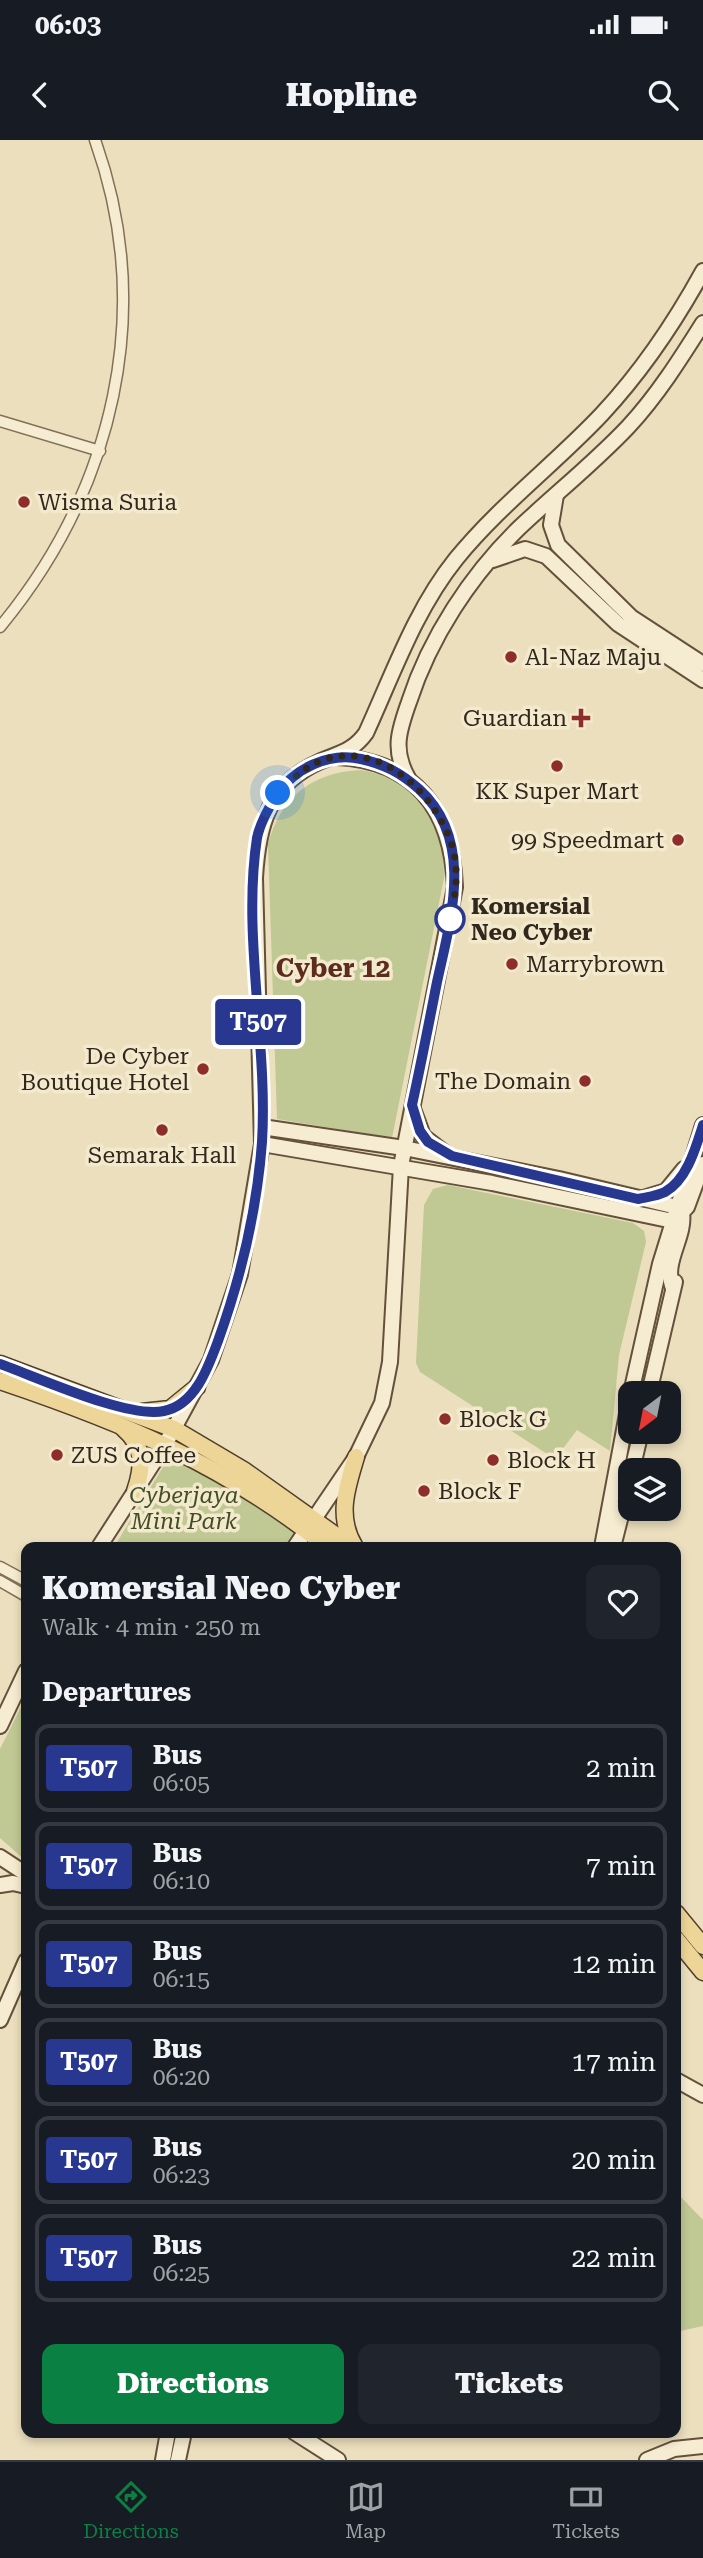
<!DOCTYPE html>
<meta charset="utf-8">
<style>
:root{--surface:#171b24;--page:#20242c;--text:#f1f3f6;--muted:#9ea1a6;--line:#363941;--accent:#0b8043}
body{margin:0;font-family:"Roboto Serif",serif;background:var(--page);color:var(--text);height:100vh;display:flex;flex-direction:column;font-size:26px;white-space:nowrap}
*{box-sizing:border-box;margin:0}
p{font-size:23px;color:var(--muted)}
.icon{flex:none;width:38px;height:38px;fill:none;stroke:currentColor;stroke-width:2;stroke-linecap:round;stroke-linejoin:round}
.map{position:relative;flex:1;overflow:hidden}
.sheet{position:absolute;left:21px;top:1402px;width:660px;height:896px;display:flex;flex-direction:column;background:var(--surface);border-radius:14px;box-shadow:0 4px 10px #0003}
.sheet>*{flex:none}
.badge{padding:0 14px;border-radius:5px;font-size:24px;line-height:46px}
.needle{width:46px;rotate:212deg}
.buttons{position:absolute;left:618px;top:1241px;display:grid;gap:14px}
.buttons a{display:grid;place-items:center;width:63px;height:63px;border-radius:14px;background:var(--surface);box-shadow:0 4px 10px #0003;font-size:35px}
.you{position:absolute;width:35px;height:35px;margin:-18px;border:5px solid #fff;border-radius:50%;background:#1a73e8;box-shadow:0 0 0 10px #1a73e833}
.map>.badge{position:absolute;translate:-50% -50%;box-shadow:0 0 0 4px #fff}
h2{padding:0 21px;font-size:26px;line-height:63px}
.round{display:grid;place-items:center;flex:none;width:74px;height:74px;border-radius:14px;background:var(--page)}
.overview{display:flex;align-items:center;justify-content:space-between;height:119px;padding:0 21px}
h1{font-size:33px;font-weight:800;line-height:52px}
.action{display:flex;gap:14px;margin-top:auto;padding:14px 21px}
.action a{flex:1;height:80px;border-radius:14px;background:var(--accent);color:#fff;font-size:28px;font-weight:800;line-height:80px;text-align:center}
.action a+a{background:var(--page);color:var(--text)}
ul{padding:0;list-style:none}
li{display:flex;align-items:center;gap:21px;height:88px;margin:0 14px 10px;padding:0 7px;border:4px solid var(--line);border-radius:14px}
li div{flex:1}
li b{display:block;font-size:26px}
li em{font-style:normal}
li .badge{min-width:77px;font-weight:700;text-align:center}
.status{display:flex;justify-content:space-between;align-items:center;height:49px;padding:0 35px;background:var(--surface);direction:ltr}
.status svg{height:19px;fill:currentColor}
header{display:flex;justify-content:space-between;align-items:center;height:91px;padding:0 21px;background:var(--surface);font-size:32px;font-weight:800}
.tab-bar{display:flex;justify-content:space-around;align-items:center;height:98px;border-top:2px solid var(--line);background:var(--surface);font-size:19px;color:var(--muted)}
.tab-bar a{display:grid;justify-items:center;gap:4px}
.tab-bar .selected{color:var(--accent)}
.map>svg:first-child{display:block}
</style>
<div class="status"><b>06:03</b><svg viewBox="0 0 49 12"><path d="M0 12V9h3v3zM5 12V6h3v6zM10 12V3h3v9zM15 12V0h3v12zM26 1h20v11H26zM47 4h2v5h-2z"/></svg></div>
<header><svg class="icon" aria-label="back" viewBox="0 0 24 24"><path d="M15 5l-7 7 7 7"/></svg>Hopline<svg class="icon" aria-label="search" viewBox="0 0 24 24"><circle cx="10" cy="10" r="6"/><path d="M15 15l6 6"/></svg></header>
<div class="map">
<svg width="703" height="2320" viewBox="0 0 703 2320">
<rect width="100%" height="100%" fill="#ebdfbe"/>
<g fill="#c0c893">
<path d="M361 630C416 640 447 677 445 733L392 998 277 979 268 704C281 656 313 632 361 630Z"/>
<path d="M448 1045 633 1083 644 1091 646 1102 619 1215 610 1311 577 1290 555 1319 420 1232 416 1223 424 1065 433 1049Z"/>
<path d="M171 1314 298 1392 288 1407H114Z"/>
<path d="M26 1557V1721L0 1698V1609Z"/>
<path d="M676 2052 703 2080V2186L676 2192Z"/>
</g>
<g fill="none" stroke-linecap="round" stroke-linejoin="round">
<defs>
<g id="street">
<path d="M0 281 100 311"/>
<path d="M0 487C114 349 156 171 95 0"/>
<path d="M0 1427 26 1441"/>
<path d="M0 1441 26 1456"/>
</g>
<g id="secondary">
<path d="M556 355 551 385 558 405 631 477 703 524"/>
<path d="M493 420 525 409 546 416 618 484 703 540"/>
<path d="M408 638C392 610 399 590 409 562 430 497 471 435 519 388 555 354 594 323 628 287 657 256 681 218 703 183"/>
<path d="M413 969 423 996 445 1013"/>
<path d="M262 987 404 1008 559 1039 677 1067 682 1072C686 1098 662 1122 673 1148"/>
<path d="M262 1004 492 1043 673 1081 687 1067 703 1024"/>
<path d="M643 1058 666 1051 684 1029"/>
<path d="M631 1253 660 1124 703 985"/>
<path d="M649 1253 675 1142"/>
<path d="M632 1330 641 1292"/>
<path d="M99 1407 166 1303 211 1220 240 1134 262 1004 255 738C258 686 268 644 321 621 340 613 353 611 366 593 393 534 415 470 456 419 500 365 555 324 602 274 642 231 675 182 703 131"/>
<path d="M295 1407 356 1317 382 1263 390 1222 401 1026 455 747C452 672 417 621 337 617"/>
<path d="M602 1407 630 1258"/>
<path d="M613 1407 630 1340"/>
<path d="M0 1586 26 1531"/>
<path d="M0 1717 26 1734"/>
<path d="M0 1745 13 1743 26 1746"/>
<path d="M0 1880 26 1821"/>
<path d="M676 1940 703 1955"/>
<path d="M294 2292 338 2320"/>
<path d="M163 2320 168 2292"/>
<path d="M178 2320 184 2292"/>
<path d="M647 2320 674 2309 703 2306"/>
</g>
<g id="primary">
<path d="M0 1224 174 1289 245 1331 352 1407"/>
<path d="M0 1241C125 1283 223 1324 328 1407"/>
<path d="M142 1272 170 1269 197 1247"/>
<path d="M123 1288C144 1306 144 1325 135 1351"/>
<path d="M355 1407C336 1377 347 1347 356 1317"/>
<path d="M676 1773 703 1806"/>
<path d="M676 1799 703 1832"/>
</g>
</defs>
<use href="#street" stroke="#827058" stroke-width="13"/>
<use href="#secondary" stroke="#64513b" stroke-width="18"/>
<use href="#primary" stroke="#503e2d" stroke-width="19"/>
<use href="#street" stroke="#f6ecd1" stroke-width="10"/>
<use href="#secondary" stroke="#f6ecd1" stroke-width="14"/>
<use href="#primary" stroke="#edd597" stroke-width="16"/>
</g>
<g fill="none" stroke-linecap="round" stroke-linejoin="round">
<defs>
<path id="line" d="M0 1224C37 1237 128 1279 164 1271 195 1265 208 1228 218 1201 241 1137 257 1070 262 1002 268 904 242 795 257 698 260 683 268 669 276 656 294 628 329 612 361 619 384 624 401 633 419 649 475 700 451 778 437 842 429 883 421 924 412 965L420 991 428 1002 452 1016 638 1059C647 1057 657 1056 665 1052 687 1040 696 1007 703 985"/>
</defs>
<use href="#line" stroke="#fff" stroke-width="16"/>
<use href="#line" stroke="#283890" stroke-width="10"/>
<path stroke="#32271c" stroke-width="7" stroke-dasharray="0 12.6" d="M278 653C292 639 306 625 326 619 385 602 438 657 453 709 460 735 454 764 448 790L450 779"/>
</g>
<g fill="#8e2e2b" stroke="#f3e9cd" stroke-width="2.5">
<circle cx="24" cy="362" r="7"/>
<circle cx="511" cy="517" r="7"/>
<path d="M577.5 567.5h7v7h7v7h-7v7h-7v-7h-7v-7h7z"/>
<circle cx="557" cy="626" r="7"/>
<circle cx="678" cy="700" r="7"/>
<circle cx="512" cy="824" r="7"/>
<circle cx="203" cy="929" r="7"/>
<circle cx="585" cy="941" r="7"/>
<circle cx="162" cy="990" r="7"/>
<circle cx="445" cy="1279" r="7"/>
<circle cx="57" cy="1315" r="7"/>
<circle cx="493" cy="1320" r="7"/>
<circle cx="424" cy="1351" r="7"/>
</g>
<circle fill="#fff" stroke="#283890" stroke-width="3.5" cx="450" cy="779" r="14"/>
<g text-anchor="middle" stroke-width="7" stroke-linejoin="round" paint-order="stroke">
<g font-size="23" fill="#32271c" stroke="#f3e9cd" text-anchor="start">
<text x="38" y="370">Wisma Suria</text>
<text x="525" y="525">Al-Naz Maju</text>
<text x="567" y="586" text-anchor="end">Guardian</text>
<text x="557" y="659" text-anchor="middle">KK Super Mart</text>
<text x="664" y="708" text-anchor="end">99 Speedmart</text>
<text x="526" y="832">Marrybrown</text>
<text x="189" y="924" text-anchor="end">De Cyber<tspan x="189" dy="26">Boutique Hotel</tspan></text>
<text x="571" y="949" text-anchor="end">The Domain</text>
<text x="162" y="1023" text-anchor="middle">Semarak Hall</text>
<text x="459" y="1287">Block G</text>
<text x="71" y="1323">ZUS Coffee</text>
<text x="507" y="1328">Block H</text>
<text x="438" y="1359">Block F</text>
</g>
<g font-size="23" font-weight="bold" fill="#32271c" stroke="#f3e9cd" text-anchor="start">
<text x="471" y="774">Komersial<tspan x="471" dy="26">Neo Cyber</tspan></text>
</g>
<g font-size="23" font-style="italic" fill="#424e24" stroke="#f3e9cd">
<text x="184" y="1363">Cyberjaya<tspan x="184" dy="26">Mini Park</tspan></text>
</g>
<g font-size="26" font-weight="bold" fill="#5c2d1e" stroke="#f3e9cd">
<text x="333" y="837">Cyber 12</text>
</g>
</g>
</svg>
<div class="buttons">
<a><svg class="needle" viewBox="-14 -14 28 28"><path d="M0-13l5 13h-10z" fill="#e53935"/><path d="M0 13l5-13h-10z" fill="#9ea1a6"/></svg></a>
<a><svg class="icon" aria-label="layers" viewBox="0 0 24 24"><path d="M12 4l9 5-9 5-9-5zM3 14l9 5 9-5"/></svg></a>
</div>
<div class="you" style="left:278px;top:653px"></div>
<b class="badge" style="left:258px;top:882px;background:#283890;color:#fff">T507</b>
<section class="sheet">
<div class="overview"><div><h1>Komersial Neo Cyber</h1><p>Walk · 4 min · 250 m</p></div><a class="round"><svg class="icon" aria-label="heart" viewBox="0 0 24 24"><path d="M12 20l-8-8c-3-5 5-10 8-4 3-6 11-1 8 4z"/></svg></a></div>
<h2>Departures</h2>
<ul>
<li><span class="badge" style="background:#283890;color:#fff">T507</span><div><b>Bus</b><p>06:05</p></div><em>2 min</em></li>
<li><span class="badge" style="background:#283890;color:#fff">T507</span><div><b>Bus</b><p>06:10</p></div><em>7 min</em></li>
<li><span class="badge" style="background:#283890;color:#fff">T507</span><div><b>Bus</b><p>06:15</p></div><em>12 min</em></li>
<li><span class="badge" style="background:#283890;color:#fff">T507</span><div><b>Bus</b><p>06:20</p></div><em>17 min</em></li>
<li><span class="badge" style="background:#283890;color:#fff">T507</span><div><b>Bus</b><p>06:23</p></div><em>20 min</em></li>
<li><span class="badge" style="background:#283890;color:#fff">T507</span><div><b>Bus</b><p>06:25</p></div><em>22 min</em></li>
</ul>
<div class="action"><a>Directions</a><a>Tickets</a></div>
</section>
</div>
<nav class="tab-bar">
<a class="selected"><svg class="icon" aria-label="directions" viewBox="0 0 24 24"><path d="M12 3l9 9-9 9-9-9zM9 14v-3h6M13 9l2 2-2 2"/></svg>Directions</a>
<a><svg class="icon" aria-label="map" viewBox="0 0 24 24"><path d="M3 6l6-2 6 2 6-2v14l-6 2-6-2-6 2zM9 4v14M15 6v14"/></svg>Map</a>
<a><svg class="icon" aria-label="tickets" viewBox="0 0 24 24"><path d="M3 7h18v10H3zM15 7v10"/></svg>Tickets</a>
</nav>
